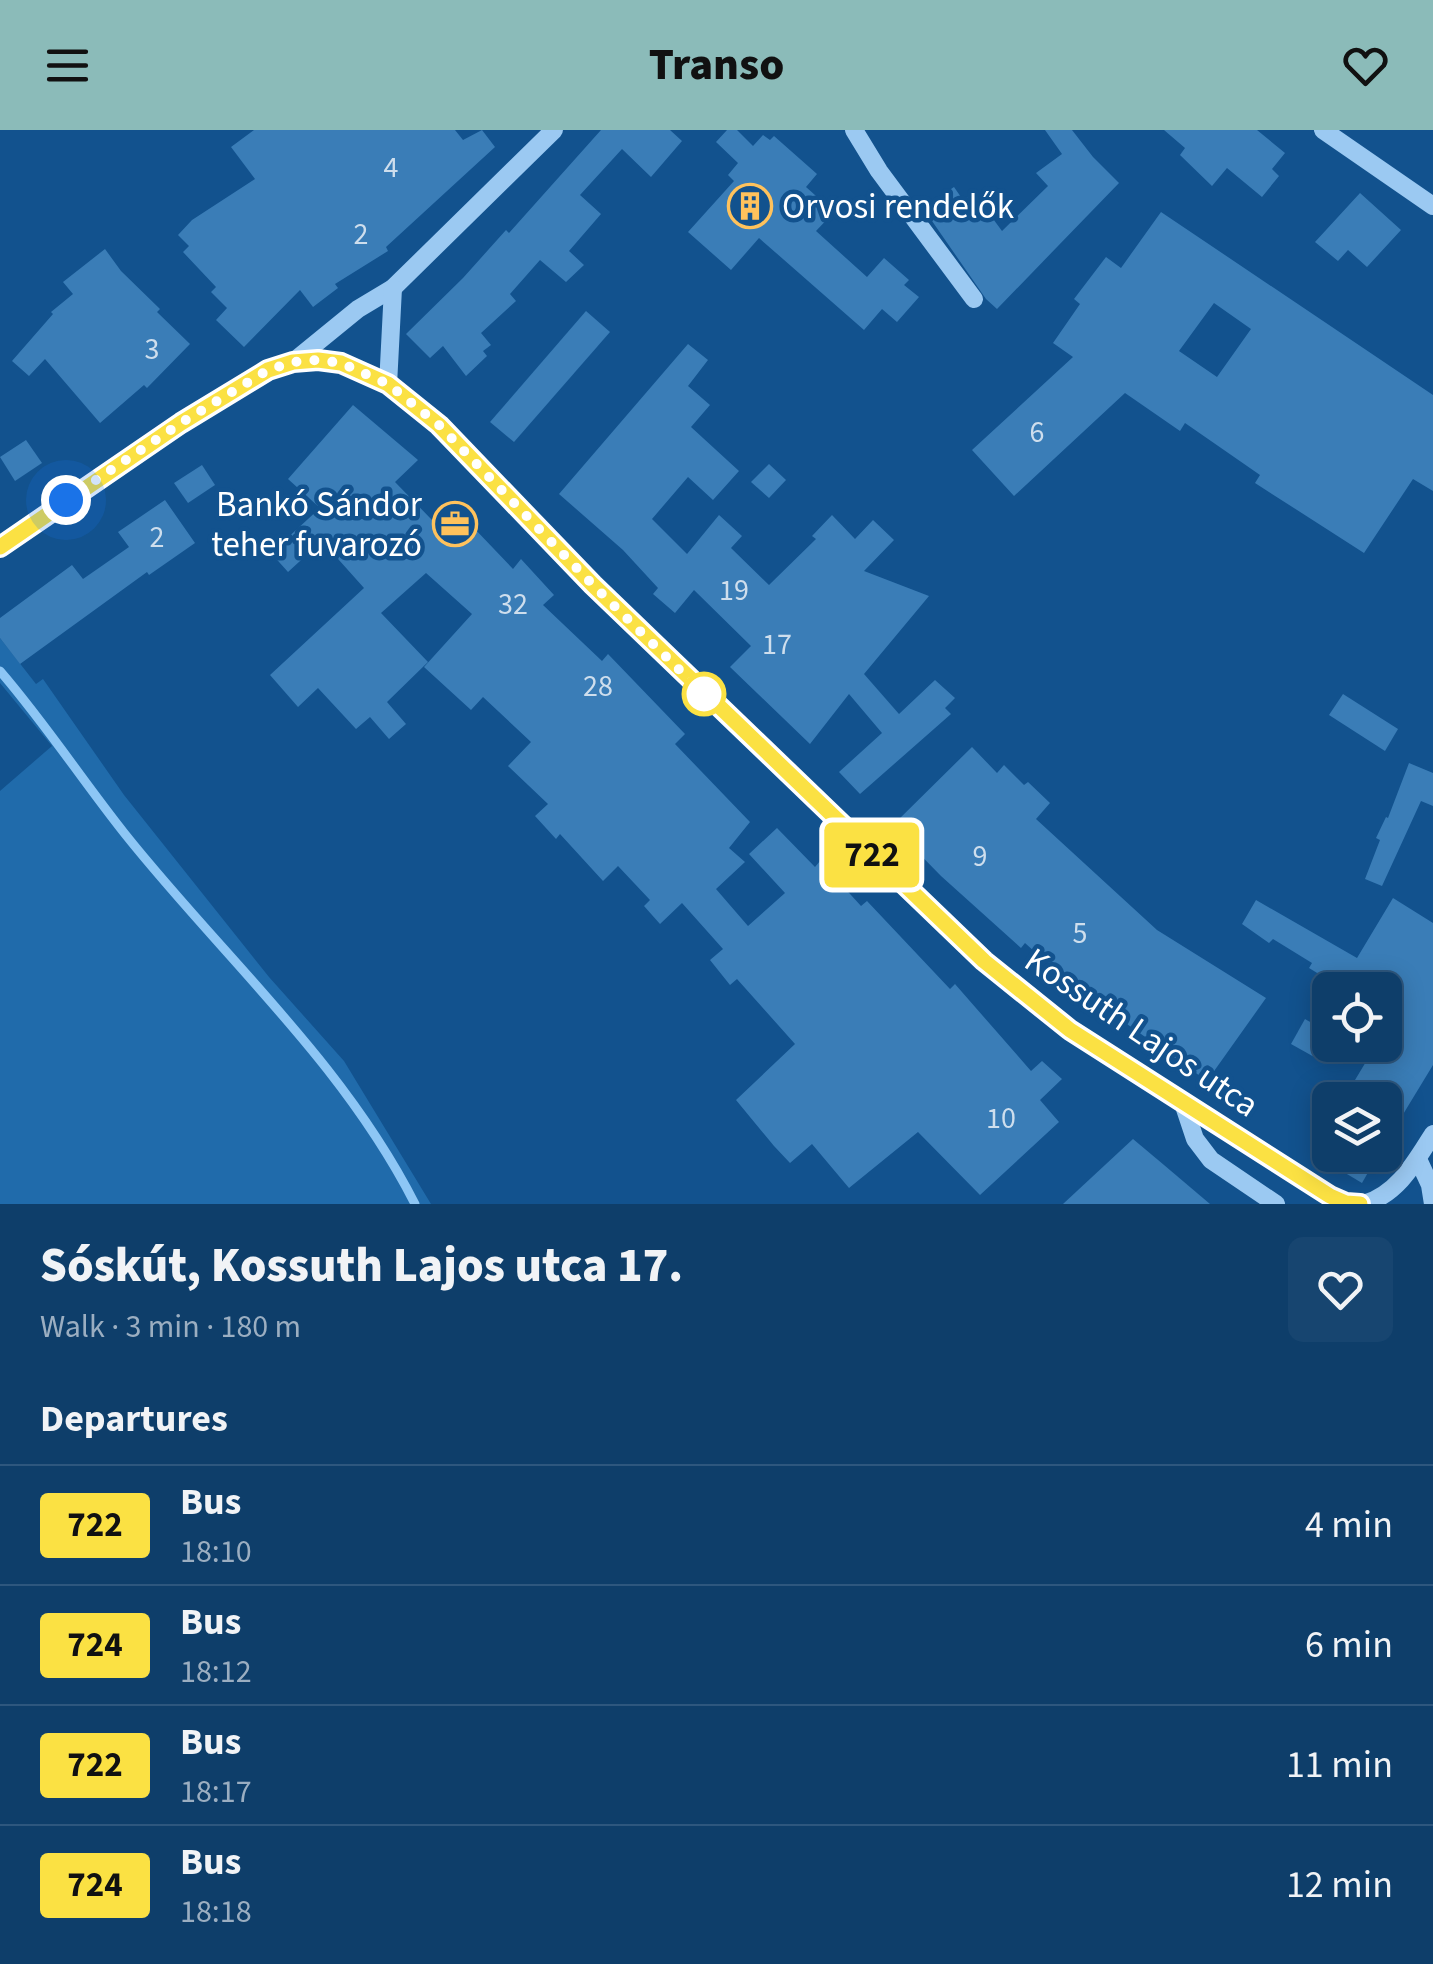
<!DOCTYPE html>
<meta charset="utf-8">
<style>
:root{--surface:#0e3e6a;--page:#174570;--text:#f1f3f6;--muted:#9baec1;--line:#2e577e;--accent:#8bbbb9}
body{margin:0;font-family:"Source Sans 3",sans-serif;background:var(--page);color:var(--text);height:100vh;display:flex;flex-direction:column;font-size:38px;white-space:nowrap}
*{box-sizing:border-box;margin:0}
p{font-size:32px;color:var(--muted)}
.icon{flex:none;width:55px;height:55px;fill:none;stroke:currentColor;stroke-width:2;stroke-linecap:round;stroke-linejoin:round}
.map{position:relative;height:1074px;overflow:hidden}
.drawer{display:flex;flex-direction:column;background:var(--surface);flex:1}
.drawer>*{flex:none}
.badge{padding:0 20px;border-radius:8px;font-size:35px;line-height:65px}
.fabs{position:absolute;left:1312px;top:842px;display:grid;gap:20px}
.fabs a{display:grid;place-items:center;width:90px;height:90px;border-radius:15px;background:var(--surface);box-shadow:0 5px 25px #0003,0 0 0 2px var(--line);font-size:50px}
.you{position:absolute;width:50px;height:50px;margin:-25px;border:8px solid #fff;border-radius:50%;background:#1a73e8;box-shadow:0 0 0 15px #1a73e833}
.map>.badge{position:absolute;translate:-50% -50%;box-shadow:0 0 0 5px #fff}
h2{padding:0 40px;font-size:38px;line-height:90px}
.round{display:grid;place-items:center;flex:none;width:105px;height:105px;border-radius:15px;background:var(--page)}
.summary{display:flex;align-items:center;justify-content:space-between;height:170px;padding:0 40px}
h1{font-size:48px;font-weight:800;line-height:75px}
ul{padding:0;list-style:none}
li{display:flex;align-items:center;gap:30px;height:120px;padding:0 40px;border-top:2px solid var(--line)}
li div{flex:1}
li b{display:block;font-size:38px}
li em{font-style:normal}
li .badge{min-width:110px;font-weight:700;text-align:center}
header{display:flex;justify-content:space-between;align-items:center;height:130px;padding:0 40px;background:var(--accent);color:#111;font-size:45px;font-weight:800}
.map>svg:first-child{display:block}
</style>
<header><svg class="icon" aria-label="menu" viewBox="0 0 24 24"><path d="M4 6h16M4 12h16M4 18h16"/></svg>Transo<svg class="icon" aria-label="heart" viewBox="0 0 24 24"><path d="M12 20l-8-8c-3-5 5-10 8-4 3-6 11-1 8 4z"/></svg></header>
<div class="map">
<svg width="1433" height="1074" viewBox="0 0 1433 1074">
<rect width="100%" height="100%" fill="#12528e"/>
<path fill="#206bab" d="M0 508 36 554 43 549 124 665 269 847 344 931 431 1074H0V661L52 616 0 553Z"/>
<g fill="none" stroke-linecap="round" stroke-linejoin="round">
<path stroke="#8dc6f5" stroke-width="9" d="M0 541C45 593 82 650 125 704 223 827 343 932 415 1074"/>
</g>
<g fill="#3a7db7" fill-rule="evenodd">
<path d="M254 0H455L463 10 482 0 495 17 386 117 388 121 335 154 338 158 313 177 300 160 244 217 216 190 227 178 211 162 216 157 183 122 189 116 178 105 192 90 255 49 231 17Z"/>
<path d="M601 0H670L682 11 651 47 622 19 580 65 601 84 569 121 584 135 566 152 540 130 510 164 516 171 481 203 491 215 483 221 487 226 466 246 443 216 430 228 406 204 463 148 506 100 509 103Z"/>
<path d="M727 0H737L753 16 763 5 770 10 774 6 817 44 806 57 834 82 816 101 867 147 884 128 909 150 904 155 919 167 897 192 882 179 864 200 759 108 731 140 688 102 734 51 728 45 738 33 716 12Z"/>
<path d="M1045 0H1072L1093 27 1119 53 997 179 986 169 923 78 954 57 963 70 974 63 1002 101 1048 56 1036 43 1062 24Z"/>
<path d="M1164 0H1257L1285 23 1272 39 1279 46 1262 67 1227 38 1212 56 1180 25 1185 18Z"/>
<path d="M1360 63 1401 100 1367 137 1348 120 1338 131 1315 112Z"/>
<path d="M1161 82 1433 265V361L1413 349 1364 423 1255 353 1260 345 1185 293 1180 301 1125 263 1014 366 972 320 1073 227 1053 213 1080 174 1074 169 1106 127 1121 138ZM1214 173 1251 199 1217 247 1179 221Z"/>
<path d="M105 119 121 141 160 179 157 182 190 214 147 258 144 255 100 293 45 229 29 246 12 231 53 184 51 182 73 164 63 152Z"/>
<path d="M586 181 610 202 514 312 490 292Z"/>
<path d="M688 214 708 230 688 256 710 275 691 297 739 341 713 370 688 347 652 389 687 424 719 385 742 406 731 418 769 455 816 409 812 406 832 385 855 409 873 390 894 410 864 441 929 466 864 544 899 584 935 550 955 568 945 578 951 584 860 664 839 642 882 603 849 564 810 614 730 537 751 516 694 460 675 483 653 464 658 458 623 420 559 364Z"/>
<path d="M353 275 418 330 395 352 433 391 451 374 513 439 521 429 554 465 543 475 602 531 608 524 685 604 675 614 750 692 729 718 745 732 716 759 748 796 785 763 749 724 777 698 815 737 820 731 861 776 867 771 950 859 955 854 1031 941 1042 931 1062 949 1040 970 1059 992 980 1065 918 1002 849 1058 812 1014 790 1033 774 1016 736 970 795 914 737 849 730 855 710 830 723 819 682 773 660 794 644 776 650 770 618 736 603 751 560 704 556 709 535 686 548 674 508 636 531 612 483 567 471 580 424 537 472 484 426 443 381 483 428 532 387 572 406 594 389 609 370 587 356 599 318 558 298 577 270 545 364 458 322 411 288 442 271 423 320 378 288 349Z"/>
<path d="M26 310 42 333 15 351 0 327Z"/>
<path d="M769 334 786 350 769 368 751 352Z"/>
<path d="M202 335 215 355 188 373 174 353Z"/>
<path d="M165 370 195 413 149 445 147 442 20 534 0 508V488L72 435 83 449 129 417 118 402Z"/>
<path d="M1343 564 1398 599 1385 621 1329 585Z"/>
<path d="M972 617 997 643 1004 635 1024 655 1028 652 1050 673 1036 689 1157 800 1266 868 1207 951 1068 852 1025 813 1021 818 941 746 892 696Z"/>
<path d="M1409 633 1433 643V676L1421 671 1382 756 1365 749 1380 710 1376 708 1386 687 1388 688Z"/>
<path d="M1393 768 1433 793V935L1385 1014V970H1343L1376 915H1385V860H1345L1309 838 1312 833 1273 809 1269 813 1242 794 1256 770 1357 828Z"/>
<path d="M1305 889 1329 903 1316 928 1291 914Z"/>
<path d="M1133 1009 1164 1035 1210 1074H1063Z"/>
<path d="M1315 1025H1378L1362 1053Z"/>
</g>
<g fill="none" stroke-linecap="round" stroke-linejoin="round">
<g stroke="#9bc9f2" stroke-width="18">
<path d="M854 0 879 41 974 169"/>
<path d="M1323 0 1433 76"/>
<path d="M293 232 358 179 393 158 554 0"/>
<path d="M388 255 393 158"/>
<path d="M0 417 181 293 268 240 293 232 318 230 341 233 388 255 439 295 593 455 984 831 1070 900 1330 1066 1346 1073 1361 1074"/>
<path d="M1183 973 1195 1009 1211 1030 1276 1074"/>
<path d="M1418 1029 1430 1055 1433 1074"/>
<path d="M1364 1074C1398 1064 1415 1032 1433 1004"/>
</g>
</g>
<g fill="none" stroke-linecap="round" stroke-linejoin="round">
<defs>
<path id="line" d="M0 417 181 293 268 240 293 232 318 230 341 233 388 254 439 295 593 455 984 831 1070 900 1330 1066 1346 1073 1360 1074"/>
</defs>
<use href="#line" stroke="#fff" stroke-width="22"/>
<use href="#line" stroke="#fbe143" stroke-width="15"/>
<path stroke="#fff" stroke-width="10" stroke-dasharray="0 18" d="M66 370 181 293 268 240 293 232 318 230 341 233 388 254 439 295 593 455 704 564"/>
</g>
<defs>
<symbol id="building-ring" viewBox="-11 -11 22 22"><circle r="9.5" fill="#12528e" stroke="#ffc25c" stroke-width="1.5"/><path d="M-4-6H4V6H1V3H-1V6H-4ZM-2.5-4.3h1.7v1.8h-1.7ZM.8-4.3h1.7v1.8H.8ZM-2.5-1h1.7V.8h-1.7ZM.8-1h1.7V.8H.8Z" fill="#ffc25c"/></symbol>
<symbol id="office-ring" viewBox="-11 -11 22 22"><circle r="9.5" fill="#12528e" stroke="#ffc25c" stroke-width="1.5"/><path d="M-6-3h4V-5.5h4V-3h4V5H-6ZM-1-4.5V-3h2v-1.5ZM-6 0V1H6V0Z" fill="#ffc25c"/></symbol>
</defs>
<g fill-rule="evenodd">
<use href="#building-ring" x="725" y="51" width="50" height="50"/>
<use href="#office-ring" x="430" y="369" width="50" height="50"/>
</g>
<circle fill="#fff" stroke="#fbe143" stroke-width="5" cx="704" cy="564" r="20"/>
<g text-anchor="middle" stroke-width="9" stroke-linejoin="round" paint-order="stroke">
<g font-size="30" fill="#cedeed">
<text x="391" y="47">4</text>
<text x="361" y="114">2</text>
<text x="152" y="229">3</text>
<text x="1037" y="312">6</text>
<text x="157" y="417">2</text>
<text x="734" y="470">19</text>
<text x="513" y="484">32</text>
<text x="777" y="524">17</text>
<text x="598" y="566">28</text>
<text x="980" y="736">9</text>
<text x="1080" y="813">5</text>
<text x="1001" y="998">10</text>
</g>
<g font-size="35" fill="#fff" stroke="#12528e" text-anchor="start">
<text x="782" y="88">Orvosi rendelők</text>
<text x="422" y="386" text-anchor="end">Bankó Sándor<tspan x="422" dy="40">teher fuvarozó</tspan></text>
</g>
<g font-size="35" fill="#fff" stroke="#12528e">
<text transform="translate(1142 902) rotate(34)" y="12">Kossuth Lajos utca</text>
</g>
</g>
</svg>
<div class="fabs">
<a><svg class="icon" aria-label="locate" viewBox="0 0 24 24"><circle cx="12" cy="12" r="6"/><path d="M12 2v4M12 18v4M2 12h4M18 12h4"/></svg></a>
<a><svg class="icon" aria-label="layers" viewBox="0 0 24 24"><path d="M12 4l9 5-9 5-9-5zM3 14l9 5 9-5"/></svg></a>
</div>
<div class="you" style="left:66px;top:370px"></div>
<b class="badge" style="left:872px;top:725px;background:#fbe143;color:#111">722</b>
</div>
<section class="drawer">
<div class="summary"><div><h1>Sóskút, Kossuth Lajos utca 17.</h1><p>Walk · 3 min · 180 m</p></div><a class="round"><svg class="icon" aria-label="heart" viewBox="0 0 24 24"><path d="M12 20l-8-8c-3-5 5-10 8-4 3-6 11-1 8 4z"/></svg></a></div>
<h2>Departures</h2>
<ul>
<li><span class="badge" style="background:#fbe143;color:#111">722</span><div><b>Bus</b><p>18:10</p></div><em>4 min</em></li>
<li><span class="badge" style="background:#fbe143;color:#111">724</span><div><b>Bus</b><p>18:12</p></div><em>6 min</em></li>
<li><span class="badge" style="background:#fbe143;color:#111">722</span><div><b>Bus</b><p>18:17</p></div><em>11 min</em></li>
<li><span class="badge" style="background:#fbe143;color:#111">724</span><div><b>Bus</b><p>18:18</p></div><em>12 min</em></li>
</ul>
</section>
